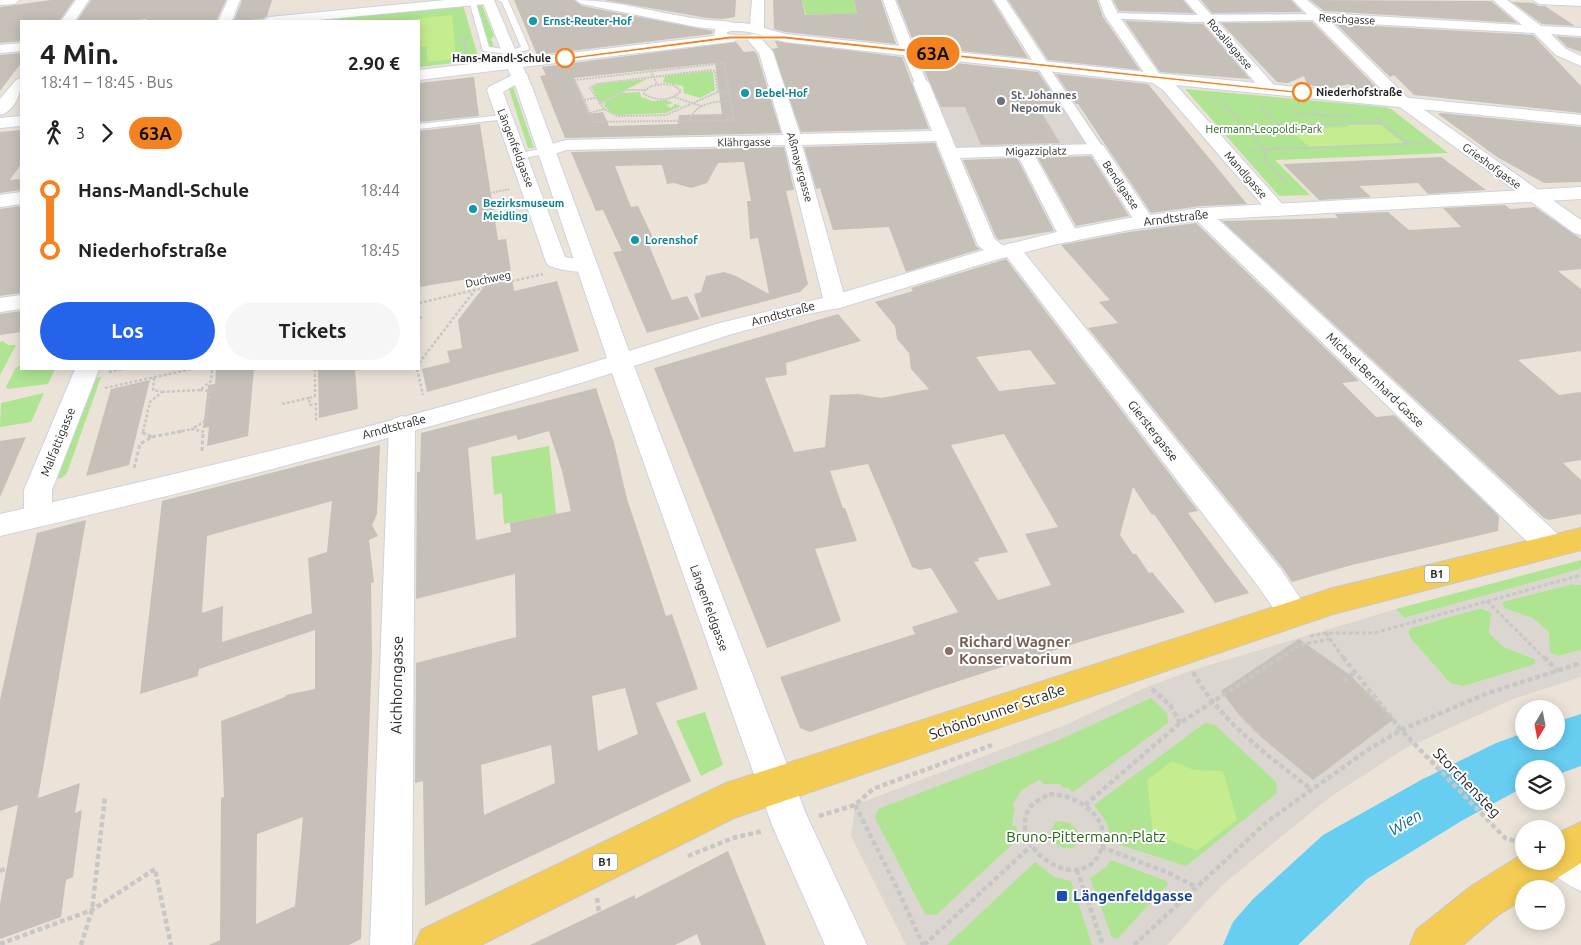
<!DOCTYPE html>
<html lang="de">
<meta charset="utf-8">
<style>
:root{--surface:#fff;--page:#f6f6f6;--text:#222;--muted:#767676;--accent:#2563eb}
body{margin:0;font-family:Ubuntu,sans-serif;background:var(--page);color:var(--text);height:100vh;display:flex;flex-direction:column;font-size:19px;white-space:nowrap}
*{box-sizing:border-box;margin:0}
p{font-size:16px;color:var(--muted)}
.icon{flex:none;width:28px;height:28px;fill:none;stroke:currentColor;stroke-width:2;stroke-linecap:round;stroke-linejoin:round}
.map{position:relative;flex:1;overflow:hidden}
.details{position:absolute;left:20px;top:20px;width:400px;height:350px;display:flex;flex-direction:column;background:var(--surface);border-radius:0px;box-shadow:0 2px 12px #0003}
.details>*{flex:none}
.badge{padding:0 10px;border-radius:16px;font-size:18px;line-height:32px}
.needle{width:32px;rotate:190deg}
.buttons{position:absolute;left:1515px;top:700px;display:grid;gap:10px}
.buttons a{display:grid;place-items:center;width:50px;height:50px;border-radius:50%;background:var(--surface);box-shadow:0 2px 12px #0003;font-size:25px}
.map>.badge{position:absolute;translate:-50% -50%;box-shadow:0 0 0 2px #fff}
.legs{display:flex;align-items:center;gap:8px;height:55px;padding:0 20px;font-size:16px}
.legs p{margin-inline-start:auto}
.overview{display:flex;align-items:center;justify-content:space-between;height:85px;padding:0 20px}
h1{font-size:28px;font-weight:600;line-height:38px}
.cta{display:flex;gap:10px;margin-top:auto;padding:10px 20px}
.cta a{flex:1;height:58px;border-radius:30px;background:var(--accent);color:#fff;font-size:20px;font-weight:600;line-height:58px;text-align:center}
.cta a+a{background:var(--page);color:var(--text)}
ul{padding:0 20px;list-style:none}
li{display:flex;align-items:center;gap:18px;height:60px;font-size:19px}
li i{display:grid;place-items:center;width:8px;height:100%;margin:0 6px;background:currentColor}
li i::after{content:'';width:12px;height:12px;margin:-6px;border:4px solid;border-radius:50%;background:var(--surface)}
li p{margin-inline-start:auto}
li:first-child i{background:linear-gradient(#0000 50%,currentColor 0)}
li:last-child i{background:linear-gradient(currentColor 50%,#0000 0)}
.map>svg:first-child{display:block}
</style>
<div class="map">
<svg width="1581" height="945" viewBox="0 0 1581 945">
<rect width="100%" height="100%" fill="#ebe3d8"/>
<g fill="#afe492">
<path d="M802 0H854L857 13 806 15Z"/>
<path d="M481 3 494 36 491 39 494 47 489 48 475 4Z"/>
<path d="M463 5 479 60 419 67V21H297Z"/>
<path d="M711 71 713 72 715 90 700 98 684 93 683 86 663 82 665 76Z"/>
<path d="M647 79 601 102 599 101 592 88 598 84Z"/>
<path d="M512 84 534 148H528L508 86Z"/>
<path d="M1185 89 1385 107 1391 109 1448 153 1275 160 1310 195 1279 196Z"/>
<path d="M640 92 641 97 652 101 666 100 673 103 666 105 671 108 675 104 681 106 666 113 619 115 612 113 604 106 605 102 621 93Z"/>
<path d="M3 341 8 345H16L0 375V342Z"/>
<path d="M21 364V369H55L48 384 8 389 6 387 15 369Z"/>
<path d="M101 377 67 473 62 478 57 479 95 378Z"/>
<path d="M44 393 31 422 0 427 1 403Z"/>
<path d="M549 446 556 514 504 524 502 493 494 495 491 457Z"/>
<path d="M1581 560V569L1404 618 1396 609Z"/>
<path d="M1572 584 1581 585V650L1559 656 1550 653 1504 608 1502 602Z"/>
<path d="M1481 608 1492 613 1489 633 1504 647 1535 659V665L1464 686H1457L1450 683 1410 638 1408 632 1411 628Z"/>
<path d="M1165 684 1310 785 1131 945H928L868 810Z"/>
<path d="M705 712 723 765 701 776 676 721Z"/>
</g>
<g fill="#c5ec8e">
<path d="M452 15 456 59 427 62V47H419V21H394Z"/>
<path d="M1348 125H1381L1403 143 1309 147 1289 129 1348 127Z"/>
<path d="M1172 761 1194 770 1223 771 1237 820 1197 851 1153 834 1147 780Z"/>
</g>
<g fill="#dbd6cf" fill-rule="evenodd">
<path d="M1053 83 1097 149 950 153 922 86 955 85 966 107 1048 123 1035 105H1043L1025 84Z"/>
<path d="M1581 569V585L1572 584 1502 602 1504 608 1533 618 1549 632 1550 653 1559 656 1581 650V677L1513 699 1404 749 1330 797 1221 886 1167 945H1092L1071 881 1054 877 1035 862 947 945H906L851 836 855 805 1063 726 1149 686 1196 669 1396 609 1404 618ZM1481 608 1491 613 1489 633 1504 647 1535 659V664L1464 686 1450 683 1410 638 1408 632 1411 628ZM1151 698 1167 713 1168 723 1073 792 1070 791V788L1062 787 1061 784H1043L1040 780 1029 785 1020 792 1012 806 1015 807 1012 826H1016L1018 839 936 915 925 914 875 818 878 809 1059 740ZM1205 723 1215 725 1276 782 1277 793 1186 866 1111 842 1107 823 1094 805ZM1057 821 1070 823 1077 830 1080 839 1075 846 1072 848H1063L1054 842 1050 832 1054 824ZM1111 860 1166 881 1168 884 1117 939 1112 937 1090 878 1105 868Z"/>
</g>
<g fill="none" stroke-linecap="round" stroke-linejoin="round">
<path fill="#67cef1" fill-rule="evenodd" d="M1581 714V766L1556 775V769H1524V787L1463 820 1367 879 1298 945H1223L1233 922 1253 899 1323 835 1421 780 1496 743 1524 733V741H1556V722Z"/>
</g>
<g fill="#c6c0b8" fill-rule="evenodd">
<path d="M51 0H74L59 21H21V41L0 43V7Z"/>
<path d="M91 0H226L216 21H145L147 19 120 21H77Z"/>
<path d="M242 0H272L267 16 262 19 234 21Z"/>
<path d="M514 0H574L582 6 713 31 712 34 537 55Z"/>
<path d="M604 0H736L735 17 722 19 707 18Z"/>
<path d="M773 0H802L805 15 857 13 854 0H881L896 44 785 32 774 29Z"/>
<path d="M897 0H992L1028 58 915 46Z"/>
<path d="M1008 0H1097L1103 17 1140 70 1048 60Z"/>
<path d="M1113 0H1183L1194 13 1119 11Z"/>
<path d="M1201 0H1291L1302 12 1212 13Z"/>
<path d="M1310 0 1491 1 1517 23 1324 11Z"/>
<path d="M1512 2 1533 3 1539 6H1545L1575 26 1542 24Z"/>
<path d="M1125 21 1203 24 1250 79 1160 72Z"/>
<path d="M1312 22 1375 86 1368 90H1355L1349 84 1332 88 1307 85 1304 76 1288 83 1277 82 1221 23Z"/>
<path d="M1336 24 1533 35 1581 86V113L1414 95 1394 75 1390 77Z"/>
<path d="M1556 36 1581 38V52L1567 47Z"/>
<path d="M775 41 902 57 929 129 801 132 772 49 778 48Z"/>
<path d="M736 42 744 52 754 51 757 54 781 133 565 138 540 76 546 75 542 67ZM715 63 722 114 679 115 678 124 609 126 603 112 589 114 574 78Z"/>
<path d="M21 53V63L0 91V55Z"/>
<path d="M919 59 1038 72 1059 105H1037L1060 143 981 145 965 107H941Z"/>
<path d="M1056 74 1148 84 1247 204 1201 206 1151 213 1078 104H1076Z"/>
<path d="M474 77 479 116 419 122V83Z"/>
<path d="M1440 113 1581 127V182L1544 183 1497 157 1438 114Z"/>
<path d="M480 124 498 240 506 239 514 291 557 281 579 351 427 392 422 369 450 362 447 351 462 348 458 320 493 275 419 287V131Z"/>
<path d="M21 130V164L10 180 21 179V190L0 193V132Z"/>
<path d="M935 143 976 246 980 249 906 272 889 227 833 230 820 188 816 189 804 147Z"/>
<path d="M784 147 794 190 786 191 808 284 800 292 701 318 694 294 701 292 706 276 724 272 736 276 769 294 758 238 750 239 747 201H751L744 162 718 163 707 183 691 188 674 183 667 184 662 165 615 166 631 207 638 206 655 242 648 243 672 300 687 296 700 319 647 333 613 252 622 251 603 210 596 211 571 152Z"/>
<path d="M1091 156 1129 216 1076 226 1038 158Z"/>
<path d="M1441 157 1486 190 1428 194 1418 183 1359 186 1371 197 1319 200 1283 164Z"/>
<path d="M1017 158 1054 231 999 240 996 237 963 160Z"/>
<path d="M1505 205 1510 209 1535 207 1581 239V269L1558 271 1581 289V351L1518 360 1559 395 1581 392V460L1563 463 1581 480V514L1549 520 1544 518 1222 221 1338 218 1335 214 1388 212 1409 230 1461 227 1443 208Z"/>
<path d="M21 206V293L0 296V209Z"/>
<path d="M1196 223 1359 381 1342 383 1376 417 1394 415 1499 516 1498 531 1352 565 1292 582 1282 567 1088 328 1118 323 1099 302 1110 300 1061 245 1129 232Z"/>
<path d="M1006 259 1198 511 1188 513 1249 593 1215 603 1154 514 1152 515 1133 487 1120 535 1133 554H1136L1149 573 1152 572 1185 612 1083 641 937 688 810 732 800 728 780 677 915 634 912 627 958 612 931 568 920 570 912 567 868 464 830 471 843 508H845L857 541 815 549 841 621 767 648 654 368 838 314 861 341 786 363 787 375 765 378 794 452 825 447 830 395 858 394 881 398 929 389 911 369 909 353 897 339 895 326 875 302 913 291 911 288ZM1030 350 1056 384 999 391 976 357ZM1004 434 1058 527 1025 534 1051 585 998 600 974 562 979 561 978 558 1008 552 951 445Z"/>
<path d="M21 311V332L0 335V314Z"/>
<path d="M216 369H254L248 436 207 446 209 427 203 428 208 385 215 384Z"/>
<path d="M318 369H355L358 409 319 418Z"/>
<path d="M150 380 129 465 86 476 111 389Z"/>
<path d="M596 388 614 443 627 499 666 616 672 614 698 689 656 703 691 781 425 906 423 781 415 783 416 663 516 637 515 574 416 599 417 472H420L421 433ZM549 431 562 471 571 511 510 523 511 532 476 540 468 448 516 435 518 440ZM625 688 638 734 598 751 592 696ZM551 745 555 783 484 815 481 765Z"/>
<path d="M26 437 0 497V441Z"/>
<path d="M380 445 377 514 372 525 378 536 369 540 374 582 371 583 372 656 361 939 349 945H209L220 940 221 798 224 797 221 721 285 697 286 695 315 689V630L199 669 198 676 140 694 162 501ZM332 501 327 552 308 558 312 613 222 642 223 606 202 613 207 536ZM303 817 295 906 256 924 257 834Z"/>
<path d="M86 520 38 798 80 783 75 813 82 810 73 877 66 880 61 917 0 939V904L18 805 0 811V700L37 533Z"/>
<path d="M1299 639 1350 675 1394 719 1313 780 1261 737 1239 715 1221 691Z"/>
<path d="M728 851 766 945H701L697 934 675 945H530L635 895V899Z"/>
</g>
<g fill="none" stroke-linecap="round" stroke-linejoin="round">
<defs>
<g id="service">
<path d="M469 0H475L489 47 511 50 521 47 502 2 497 0H508L529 48 528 50 511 54 483 51Z"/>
<path d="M503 115H506V119L419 129V124Z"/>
<path d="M547 148 550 149V153L519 159 515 156 519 153Z"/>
</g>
<g id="pedestrian">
<path d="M1112 13 1190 15 1319 14 1324 17 1319 20 1190 22 1108 18 1107 16 1108 14Z"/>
<path d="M908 48 914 51 927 83 925 86 921 87 915 83 902 51Z"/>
<path d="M1042 62 1046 63 1104 149 1102 152 1097 153 1090 149 1036 65Z"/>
</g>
<g id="minor">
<path d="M0 0H20L14 4 0 5Z"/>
<path d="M76 0H89L75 21H61Z"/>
<path d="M228 0H240L232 21H218Z"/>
<path d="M446 0H492L486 4 308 21H262L269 17Z"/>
<path d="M576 0C620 0 662 15 707 20 716 21 734 20 740 27L733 31 697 27 582 4Z"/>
<path d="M883 0H895L915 51 913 54H903L901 51Z"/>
<path d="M994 0H1006L1049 65 1047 68H1037Z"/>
<path d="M1099 0H1111L1119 16 1160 75 1175 84 1284 206 1287 210 1284 214 1277 216 1270 214 1163 90 1150 81 1105 16Z"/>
<path d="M1185 0H1198L1275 86 1277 89 1275 92H1263Z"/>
<path d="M1293 0H1307L1323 13 1522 25 1493 0H1507L1541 26 1581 28V36L1551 34 1566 49 1581 56V66L1556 55 1534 33 1331 22 1409 99 1581 220V235L1574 233 1397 105Z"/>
<path d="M1533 0H1581V6L1539 4Z"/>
<path d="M753 34 758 35 773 52 800 134 932 131 913 83 916 80H926L929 83 956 148 1097 144 1103 145 1154 221 1151 225 1144 227 1137 225 1092 154 1035 156 1079 236 1076 240 1069 242 1062 240 1059 236 1018 156 960 158 994 238 1003 246 1011 243 1018 245 1280 568 1310 613 1305 622 1294 626 1283 622 1258 586 1007 257C993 261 987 254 978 245L936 141 802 145 846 302 843 307 835 309 827 307 824 302 785 145 567 150 547 156 541 155 538 151 541 147 566 140 783 135 759 53 746 38 748 35Z"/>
<path d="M21 43V51L0 53V45Z"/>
<path d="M520 71 525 73 528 76 525 79 503 92 565 257 593 262 597 266 593 270C580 274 562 270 549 266L546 262 487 90 489 87Z"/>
<path d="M21 78C22 92 15 111 0 115V99L16 80Z"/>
<path d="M21 192V204L0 207V195Z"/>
<path d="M1201 208 1208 210 1561 537 1565 545 1561 553 1550 557 1539 553 1194 218 1191 214 1194 210Z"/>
<path d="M21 295V309L0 312V298Z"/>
<path d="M75 369H99L52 490V516L48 524 38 527 28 524 24 516V490Z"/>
<path d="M402 416 411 419 415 425 412 945H370L389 425 393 419Z"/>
<path d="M1562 833 1576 839 1581 844V891C1567 885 1552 876 1546 861H1556V836Z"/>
</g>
<g id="tertiary">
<path d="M482 0H494L519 59 714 36 716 27C728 23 738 22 750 24L752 0H764V28L785 34 1155 73 1581 115V125L1155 83 785 42C768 38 744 27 727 32V34L735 35 737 38 735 41 730 42 523 67 532 87 629 351 716 324 831 296 981 251 1057 232 1129 218 1201 208 1581 187V199L1201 220 1129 230 1057 244 995 260 843 307 798 316 732 334 634 366 806 814 867 945H825L772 825 612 373C537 397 460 418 384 439 257 474 129 506 0 536V514C204 468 408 421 607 358L516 87 508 69 419 80V70L505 60Z"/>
<path d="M21 116V126L0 128V118Z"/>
</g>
<g id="primary">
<path d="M1581 528V550L1333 614 734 818 481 945H415L421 930 726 783 1333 588Z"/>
<path d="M1581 822V863L1540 889H1524V899L1498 915 1463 945H1410L1416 930 1470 887 1524 853V861H1556V834Z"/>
</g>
</defs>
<use href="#service" stroke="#ced2e1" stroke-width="2"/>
<use href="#pedestrian" stroke="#ced2e1" stroke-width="3"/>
<use href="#minor" stroke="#ced2e1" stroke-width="2"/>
<use href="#tertiary" stroke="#ced2e1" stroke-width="2"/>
<use href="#primary" stroke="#c7c7c7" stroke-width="2"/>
<g stroke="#c7c7c7" stroke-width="2" stroke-dasharray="2 1" stroke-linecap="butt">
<path d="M468 53 465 50V42L462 41 463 38 469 37"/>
<path d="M724 63 734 120 594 122 575 80Z"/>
<path d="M650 68 657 85"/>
<path d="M710 70 715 71 718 92 666 115 617 116 604 109 590 88 596 84Z"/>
<path d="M663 84 674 85 681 91C671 102 656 101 644 94L645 90 652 86Z"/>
<path d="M718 92 729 91"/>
<path d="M674 97 701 106"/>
<path d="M584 100 595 98"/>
<path d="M1221 101 1266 150 1264 159 1287 183"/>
<path d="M599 104 626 90H645"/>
<path d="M1260 105 1278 125"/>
<path d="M1293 109 1295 113 1319 115"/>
<path d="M1317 110 1320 115 1353 116"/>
<path d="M590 113 604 109"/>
<path d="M1374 116 1408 144"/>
<path d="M690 120C695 103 716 101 731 101"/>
<path d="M1249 131 1281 130 1278 125 1382 123"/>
<path d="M1251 150 1430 143"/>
<path d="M490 193 510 189"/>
</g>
<g stroke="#c7c7c7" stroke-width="2.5" stroke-dasharray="3 2" stroke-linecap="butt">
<path d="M419 303 543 274"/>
<path d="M419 318 423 317"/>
<path d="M419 363 475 290"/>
<path d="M315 369V396L309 398 310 405 316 404V422"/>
<path d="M417 369 423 395"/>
<path d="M109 372 123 369"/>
<path d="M105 388 192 369"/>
<path d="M162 392 200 390"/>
<path d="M282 404 309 398"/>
<path d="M143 432 150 402 162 392 153 390 154 377"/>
<path d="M177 432 192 429"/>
<path d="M204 432 192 429 205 421 210 391 200 390 211 381 212 369"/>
</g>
<g stroke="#c7c7c7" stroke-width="3" stroke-dasharray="4 2.5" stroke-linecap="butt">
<path d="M152 437 183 431"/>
<path d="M202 451 203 431"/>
<path d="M134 468 140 444 152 437 143 433V431"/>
<path d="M1487 601 1545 659"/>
<path d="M1326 633 1344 659"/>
<path d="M1310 636 1326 633H1374L1581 575"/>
<path d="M1279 659 1300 645 1330 639"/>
</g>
<g stroke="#c7c7c7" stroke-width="4.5" stroke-dasharray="5 3" stroke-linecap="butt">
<path d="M1343 657 1401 730 1505 838 1518 842"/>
<path d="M1544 657 1558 671"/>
<path d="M1193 672C1220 722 1268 755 1312 790"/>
<path d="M1343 681 1354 673"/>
<path d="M1152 689 1170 705 1180 723"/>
<path d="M1049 794C1077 794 1113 818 1101 850 1082 899 1004 847 1030 807 1034 802 1043 798 1049 794Z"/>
<path d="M855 805 898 890 923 945"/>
<path d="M1085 805 1180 723 1281 657"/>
<path d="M819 816 855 805 873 789 992 745"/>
<path d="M1101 847 1169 873 1196 887"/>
<path d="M688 856 733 838 763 831"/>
<path d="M1077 870 1103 945"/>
<path d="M0 871 7 868"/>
<path d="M597 898 599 912"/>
<path d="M0 944 92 910 155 869 171 945"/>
<path d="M81 945 92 910 105 797"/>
<path d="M924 945 1031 846"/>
<path d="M1134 945 1268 821 1369 749 1401 730 1488 693 1581 663"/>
</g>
<use href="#service" fill="#fff" fill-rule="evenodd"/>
<use href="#pedestrian" fill="#fff" fill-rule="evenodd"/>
<use href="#minor" fill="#fff" fill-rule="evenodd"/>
<use href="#tertiary" fill="#fff" fill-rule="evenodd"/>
<use href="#primary" fill="#f4cc54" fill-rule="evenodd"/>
</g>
<path fill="#f58220" stroke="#fff" d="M730 36H785L1305 92 1302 94 785 39H730L565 60 562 58Z"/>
<g fill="#0f9aa8" stroke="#fff" stroke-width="2">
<circle cx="533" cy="21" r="5"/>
<circle cx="745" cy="93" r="5"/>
<circle cx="473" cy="209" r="5"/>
<circle cx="635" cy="240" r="5"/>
</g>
<g fill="#fff" stroke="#f58220" stroke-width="2.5">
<circle cx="565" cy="58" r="9"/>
<circle cx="1302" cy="92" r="9"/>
</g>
<circle fill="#6b7280" stroke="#fff" stroke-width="2" cx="1001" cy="101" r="5"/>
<circle fill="#8d6e63" stroke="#fff" stroke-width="2" cx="949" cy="651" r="5"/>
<rect fill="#1a4fb4" stroke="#fff" stroke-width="2" x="1056" y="890" width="12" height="12" rx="2.5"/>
<g text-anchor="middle" stroke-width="4" stroke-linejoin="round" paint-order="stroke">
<g font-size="11" fill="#282828" stroke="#fff">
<text transform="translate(1347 19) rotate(3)" y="4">Reschgasse</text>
<text transform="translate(1230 44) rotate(49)" y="4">Rosaliagasse</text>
<text transform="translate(744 142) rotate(-1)" y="4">Klährgasse</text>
<text transform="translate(516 148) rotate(69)" y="4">Längenfeldgasse</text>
<text transform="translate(1036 151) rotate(-1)" y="4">Migazziplatz</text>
<text transform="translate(1492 166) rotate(36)" y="4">Grieshofgasse</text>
<text transform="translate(800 167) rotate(75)" y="4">Aßmayergasse</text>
<text transform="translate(1246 175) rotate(49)" y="4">Mandlgasse</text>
<text transform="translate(1121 185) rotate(56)" y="4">Bendlgasse</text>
<text transform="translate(488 279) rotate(-12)" y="4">Duchweg</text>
</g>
<g font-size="11" font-weight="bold" fill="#0d838f" stroke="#fff" text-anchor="start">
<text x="543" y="25">Ernst-Reuter-Hof</text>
<text x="755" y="97">Bebel-Hof</text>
<text x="483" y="207">Bezirksmuseum<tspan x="483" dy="13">Meidling</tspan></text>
<text x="645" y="244">Lorenshof</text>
</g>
<g font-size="11" font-weight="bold" fill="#282828" stroke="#fff" text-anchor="end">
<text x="551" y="62">Hans-Mandl-Schule</text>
<text x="1316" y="96" text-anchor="start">Niederhofstraße</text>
</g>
<g font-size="11" font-weight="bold" fill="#5b616d" stroke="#fff" text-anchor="start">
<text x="1011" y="99">St. Johannes<tspan x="1011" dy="13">Nepomuk</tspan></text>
</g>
<g font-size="11" fill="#286517" stroke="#fff">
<text x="1264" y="133">Hermann-Leopoldi-Park</text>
</g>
<g fill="#fff" stroke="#686868" stroke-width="1">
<rect x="1424.5" y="565.5" width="25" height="17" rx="4"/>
<rect x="592.5" y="853.5" width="25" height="17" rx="4"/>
</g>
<g font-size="11" font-weight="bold" fill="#282828">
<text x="1437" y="578">B1</text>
<text x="605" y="866">B1</text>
</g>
<g font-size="12" fill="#282828" stroke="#fff">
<text transform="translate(1176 218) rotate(-7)" y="4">Arndtstraße</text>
<text transform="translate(783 314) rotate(-15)" y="4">Arndtstraße</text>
<text transform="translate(1375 380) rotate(44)" y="4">Michael-Bernhard-Gasse</text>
<text transform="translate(394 427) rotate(-15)" y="4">Arndtstraße</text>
<text transform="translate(1153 431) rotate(52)" y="4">Gierstergasse</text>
<text transform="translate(58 442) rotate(-68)" y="4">Malfattigasse</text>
<text transform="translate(709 608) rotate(70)" y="4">Längenfeldgasse</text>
</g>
<g font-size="15" font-weight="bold" fill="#785e54" stroke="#fff" text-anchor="start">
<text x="959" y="647">Richard Wagner<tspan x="959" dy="17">Konservatorium</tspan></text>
</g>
<g font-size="15" fill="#282828" stroke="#fff">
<text transform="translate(397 685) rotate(-89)" y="5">Aichhorngasse</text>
<text transform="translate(997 712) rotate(-19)" y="5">Schönbrunner Straße</text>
<text transform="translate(1467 783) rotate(46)" y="5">Storchensteg</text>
</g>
<g font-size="15" fill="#286517" stroke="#fff">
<text x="1086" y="842">Bruno-Pittermann-Platz</text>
</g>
<g font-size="15" font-weight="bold" fill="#164399" stroke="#fff" text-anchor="start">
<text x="1073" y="901">Längenfeldgasse</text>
</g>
<g font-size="16" font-style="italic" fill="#0a6a9a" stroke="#fff">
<text transform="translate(1405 822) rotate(-31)" y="6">Wien</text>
</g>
</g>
</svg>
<div class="buttons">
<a><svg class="needle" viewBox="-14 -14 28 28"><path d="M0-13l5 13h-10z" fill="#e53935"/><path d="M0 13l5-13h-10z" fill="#767676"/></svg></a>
<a><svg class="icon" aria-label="layers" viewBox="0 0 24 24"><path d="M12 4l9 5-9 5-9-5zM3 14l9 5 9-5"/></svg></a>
<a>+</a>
<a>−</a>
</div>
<b class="badge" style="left:933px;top:53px;background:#f58220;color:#111">63A</b>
<section class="details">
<div class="overview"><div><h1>4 Min.</h1><p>18:41 – 18:45 · Bus</p></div><b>2.90 €</b></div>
<div class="legs"><svg class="icon" aria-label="walk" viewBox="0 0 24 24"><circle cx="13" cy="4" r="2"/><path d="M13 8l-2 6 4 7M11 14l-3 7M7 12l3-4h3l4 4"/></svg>3<svg class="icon" aria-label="forward" viewBox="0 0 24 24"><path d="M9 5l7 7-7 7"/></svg><b class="badge" style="background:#f58220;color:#111">63A</b></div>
<ul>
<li><i style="color:#f58220"></i><b>Hans-Mandl-Schule</b><p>18:44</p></li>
<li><i style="color:#f58220"></i><b>Niederhofstraße</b><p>18:45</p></li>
</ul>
<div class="cta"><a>Los</a><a>Tickets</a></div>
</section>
</div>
